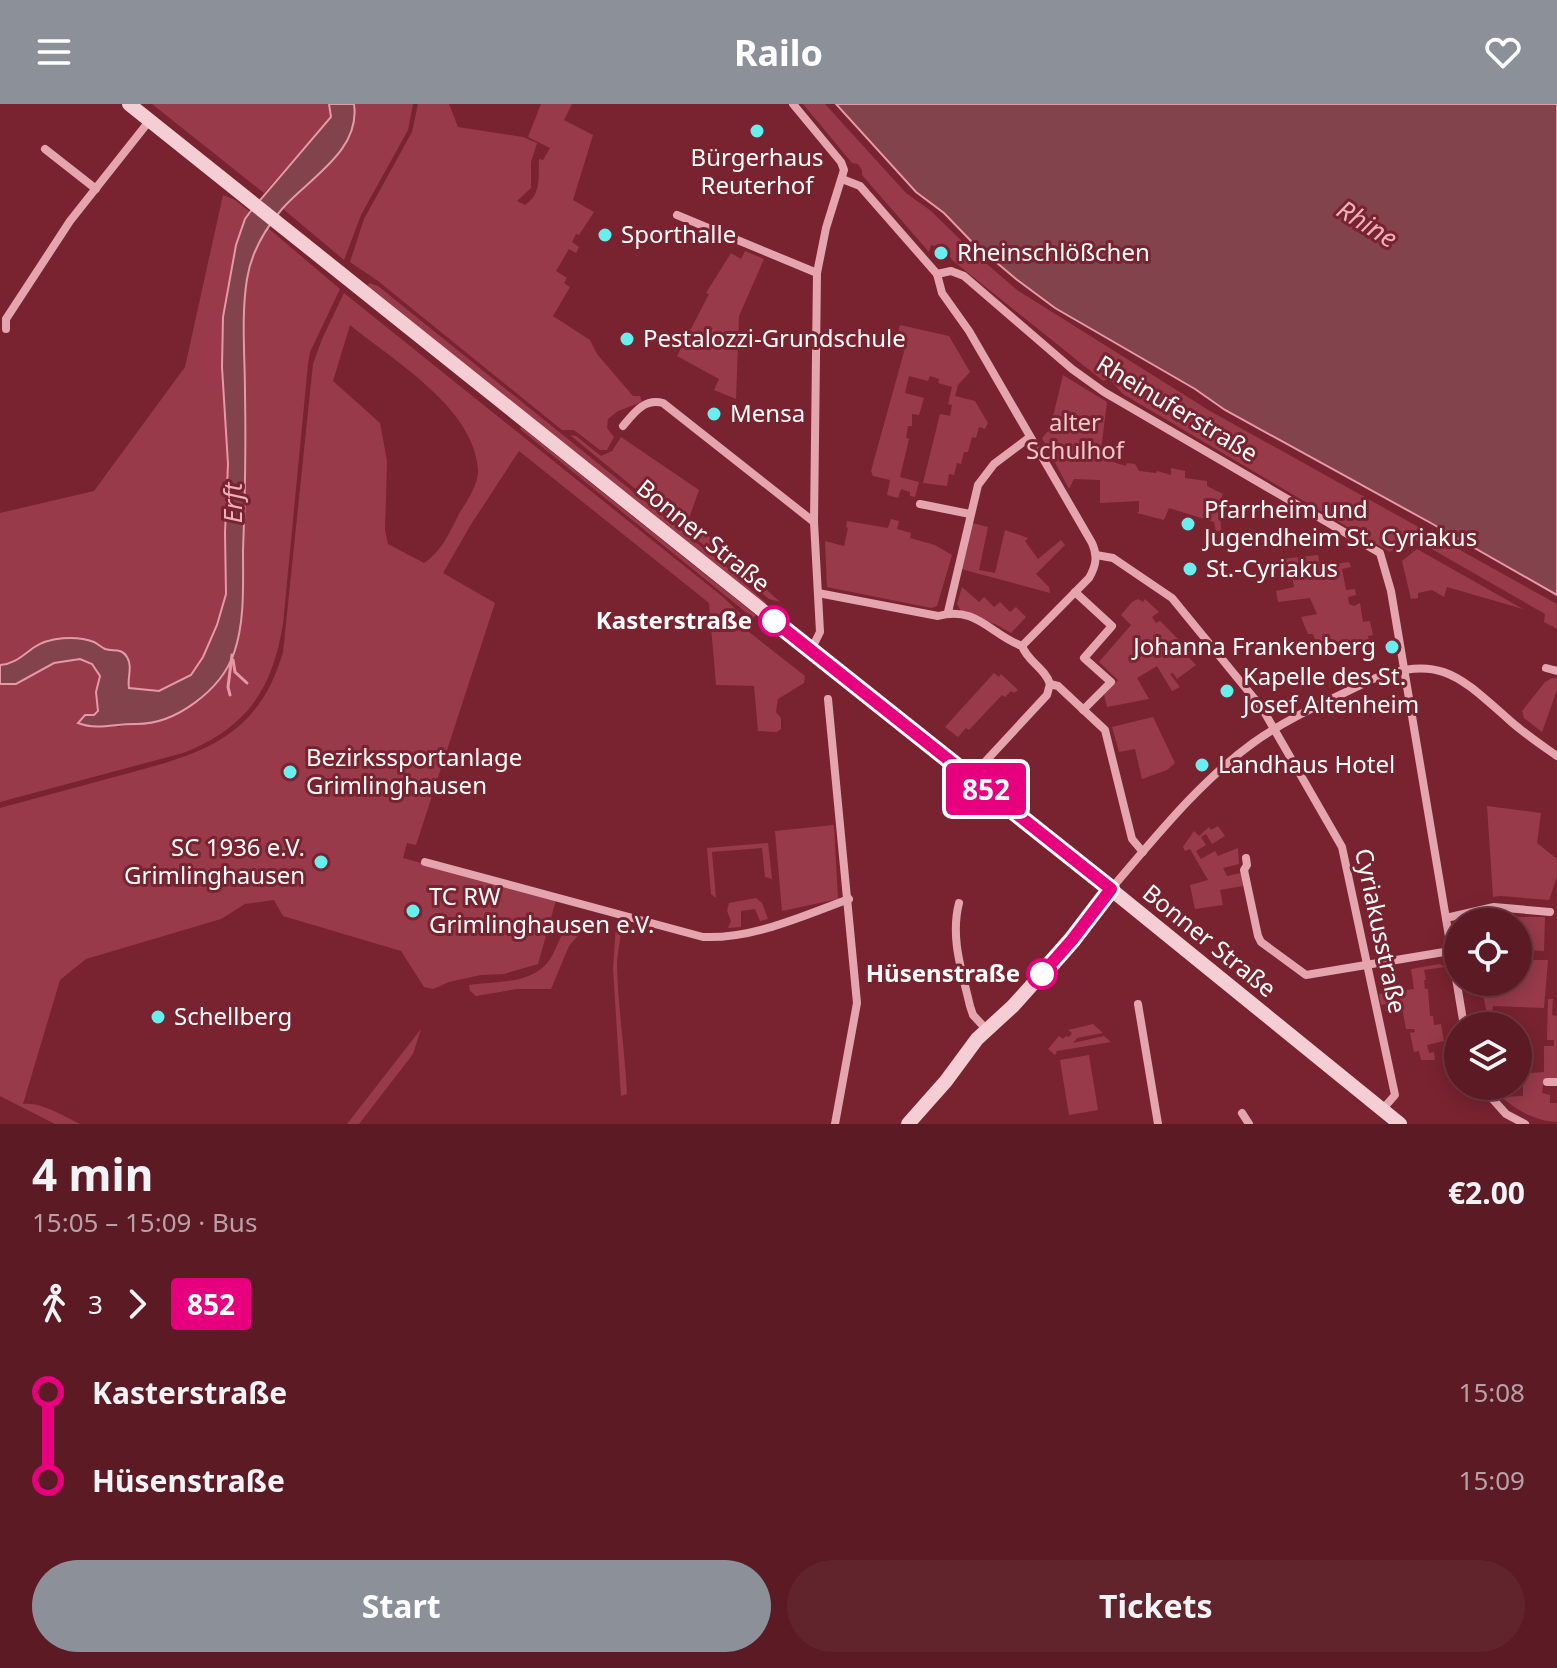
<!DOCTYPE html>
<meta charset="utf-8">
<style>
:root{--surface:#5b1a24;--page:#61232c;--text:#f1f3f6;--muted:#b8a1a6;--line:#703841;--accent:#8c9099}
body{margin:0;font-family:"Noto Sans",sans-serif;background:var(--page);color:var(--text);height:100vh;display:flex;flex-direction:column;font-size:30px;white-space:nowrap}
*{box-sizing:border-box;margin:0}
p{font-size:26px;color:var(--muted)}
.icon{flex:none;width:44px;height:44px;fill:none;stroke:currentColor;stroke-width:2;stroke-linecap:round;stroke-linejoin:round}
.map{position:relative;height:1020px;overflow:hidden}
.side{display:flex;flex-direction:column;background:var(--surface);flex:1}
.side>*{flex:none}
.badge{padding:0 16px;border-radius:6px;font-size:28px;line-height:52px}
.buttons{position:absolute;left:1444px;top:804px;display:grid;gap:16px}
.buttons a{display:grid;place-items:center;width:88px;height:88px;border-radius:50%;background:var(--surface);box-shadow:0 4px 20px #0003,0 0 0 2px var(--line);font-size:40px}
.map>.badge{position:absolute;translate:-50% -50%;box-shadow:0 0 0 4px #fff}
.legs{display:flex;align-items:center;gap:12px;height:88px;padding:0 32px;font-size:26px}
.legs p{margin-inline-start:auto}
.overview{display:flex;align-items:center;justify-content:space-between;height:136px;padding:0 32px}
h1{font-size:44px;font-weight:700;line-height:60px}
.cta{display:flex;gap:16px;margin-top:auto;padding:16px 32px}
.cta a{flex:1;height:92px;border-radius:48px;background:var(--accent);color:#fff;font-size:32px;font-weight:700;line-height:92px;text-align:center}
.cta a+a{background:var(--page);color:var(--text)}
ul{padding:0 32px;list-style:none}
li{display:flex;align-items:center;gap:28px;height:88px;font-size:30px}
li i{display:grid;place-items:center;width:12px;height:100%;margin:0 10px;background:currentColor}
li i::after{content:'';width:20px;height:20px;margin:-10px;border:6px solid;border-radius:50%;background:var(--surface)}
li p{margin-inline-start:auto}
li:first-child i{background:linear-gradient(#0000 50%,currentColor 0)}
li:last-child i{background:linear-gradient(currentColor 50%,#0000 0)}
header{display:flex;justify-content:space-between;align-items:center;height:104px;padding:0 32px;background:var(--accent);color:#fff;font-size:36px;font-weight:700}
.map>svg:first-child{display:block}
</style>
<header><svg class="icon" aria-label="menu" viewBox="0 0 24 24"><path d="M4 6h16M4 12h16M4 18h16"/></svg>Railo<svg class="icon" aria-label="heart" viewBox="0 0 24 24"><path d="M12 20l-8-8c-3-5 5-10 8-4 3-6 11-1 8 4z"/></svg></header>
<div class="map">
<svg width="1557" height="1020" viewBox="0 0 1557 1020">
<rect width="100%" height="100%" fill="#792330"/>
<g fill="#983a4a" fill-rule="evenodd">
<path d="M152 0H329L331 13 264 89Z"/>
<path d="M354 0H413L408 26 361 111 344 156 282 104C305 82 359 34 354 0Z"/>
<path d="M418 0H449L458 23 523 33 537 39 531 58V84L517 97 525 101C542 90 538 73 539 55L543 56 550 44 528 33 541 0H572L564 16 593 31 573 96 594 108 579 131 576 130 572 138 579 143 576 149 569 145 556 167 567 174 564 179 570 183 553 212 590 236 597 250 633 292H640L642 298 618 307 608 315 607 324 614 333 607 346H600L574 326H562L378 177 350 158 364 115 412 28Z"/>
<path d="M803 0H825L906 89 931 107 974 149 1017 186 1210 307 1557 500V525L1544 518 1545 510 1409 432 1390 448 1123 290 1109 275 1103 277 952 156 945 145 931 141 929 148 862 71V66L858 60 852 59Z"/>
<path d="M223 91 235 96 250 108 245 115 236 141 223 213 222 263 228 360 225 429 226 490 217 521 203 553 191 571 159 587 128 584V554L117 546 105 545 95 539 51 535 41 538 14 557 0 561V409L94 387 185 263Z"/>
<path d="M268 124 340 185 310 248 308 260 283 520C272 587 246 624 183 649L0 698V580H17L54 559 80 555 92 561 100 572 96 588 98 607 94 611 118 623 135 619 148 621 187 604 223 571 243 471 246 350 244 207 247 172 256 144Z"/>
<path d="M745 147 764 155 739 212 736 295 714 286 719 275 677 252 709 190 706 189 731 149 741 155Z"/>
<path d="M370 179 378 182 729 465 766 499 764 502 367 181Z"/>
<path d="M344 189 723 493 748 517 749 528 805 572 804 579 778 595 776 608 781 614V625L777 628 758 627 754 582 716 581 709 499 519 347 470 422 443 469 495 499 416 741 407 739 403 754 556 796 538 860 504 870 481 871 449 878 433 885 424 883 401 847 283 812 274 796 245 800 221 815 86 855 60 876 23 1000C42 998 63 1012 80 1020H55L0 992V704C39 693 79 683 118 672 198 651 258 636 283 548L313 260 322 235ZM350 221C394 257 474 304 478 365 479 380 467 397 459 410 450 428 441 448 424 459L388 440 385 426 387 357 380 319 333 277Z"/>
<path d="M900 221 949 232 970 268 958 281 955 292 975 297 988 319 985 325 979 323 976 334 972 333 968 348H964L961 360 957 359 954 371 949 370 947 382 923 379 940 310 950 312 952 301 948 300 952 283 938 279 939 275 930 272 928 277 909 272 905 289 924 294 919 311 912 310V322H908L906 334 909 335 900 373 919 378 915 393 910 392V388L901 385 898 394 887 391 890 376 873 372 871 367 907 237 896 234Z"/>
<path d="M1063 271 1107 298 1100 354 1126 362 1127 359 1135 360 1139 367 1156 369 1157 367 1171 371V364L1185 367V374L1207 377V382L1223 390 1220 396 1221 428 1216 427 1214 418 1169 404 1164 416 1137 409 1139 407V397L1100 399V376L1074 375 1069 385 1042 334 1050 325Z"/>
<path d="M521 323 756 511 753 514 520 325Z"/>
<path d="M570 331 576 332 601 352 612 347 621 333 699 386 689 414 780 498 769 495Z"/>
<path d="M891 415 899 417 897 425 911 429 910 434 935 441 952 451 937 502 931 504 827 483 825 437 844 442 848 424 846 423 847 417 888 424Z"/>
<path d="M972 419 988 423 979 466 995 469 1005 426 1028 434 1025 437 1038 455 1061 436 1065 441 1036 470 1049 483 1050 489 961 465Z"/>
<path d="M1417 445 1523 505 1447 483 1444 493 1432 486 1418 489V494L1411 495 1402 457Z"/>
<path d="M1318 451 1320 462 1349 458 1351 463 1342 465 1346 486 1355 485 1356 491 1348 493 1349 500 1354 502 1360 499 1363 518 1370 517 1373 531 1368 532 1369 538 1318 544 1313 530H1308L1301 513 1317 510 1310 494 1278 498 1276 487 1294 483 1291 464 1282 465 1281 455Z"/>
<path d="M962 483 979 498 984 493 994 503 1000 498 1010 508 1016 503 1026 513 1011 529 997 521 961 507 957 500Z"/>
<path d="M1138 495 1143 498 1145 495 1159 508 1152 513 1156 519 1160 517 1181 538 1178 542 1196 561 1177 575 1173 569 1170 570 1180 583 1172 587 1157 562 1137 574 1149 595 1107 603 1104 591 1118 576 1099 558 1131 521 1121 511 1132 498Z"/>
<path d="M994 569 999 573 1001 570 1018 586 1014 589 1011 587 1005 593 1002 591 969 626 966 624 958 633 945 623Z"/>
<path d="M1552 574H1557V586L1542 628 1524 614 1522 607 1545 578Z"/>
<path d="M1153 613 1175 659 1167 666 1142 675 1135 645 1119 648 1112 623Z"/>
<path d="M1487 702 1541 709 1537 739 1557 755V773L1549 796 1501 792 1493 793Z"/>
<path d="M834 721 838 795 782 807 775 727Z"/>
<path d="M1218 722 1225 732 1212 740 1206 730 1201 733 1206 741 1196 747 1201 755 1215 747 1218 752 1238 744 1239 760 1223 764 1227 772 1241 769 1243 782 1220 786 1223 801 1195 805 1190 781 1208 776 1190 745 1185 747 1183 743 1194 727 1199 732 1209 723 1211 726Z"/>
<path d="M768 739 772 775 765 773 762 744 712 748 716 794 711 790 707 744Z"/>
<path d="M756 794 762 799 768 815 760 817 755 805 741 807V823L728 824 731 817 727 807 729 799Z"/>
<path d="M1493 813H1545L1544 847 1523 846 1522 856H1548L1544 904 1493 902 1492 909 1487 910 1482 886 1502 888V878H1518V818H1494Z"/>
<path d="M577 814 583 815 587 821 569 842 551 885H517L476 892 470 887 469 881C498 877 538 881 553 850 560 836 564 822 577 814Z"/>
<path d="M616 822 621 824C621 836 617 848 617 862 618 905 625 947 627 990L621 992 613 864Z"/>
<path d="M1440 860 1445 863 1424 866 1426 876H1424L1425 885H1428L1430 912H1433L1434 921 1441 920 1444 937 1427 941 1429 949 1434 948 1435 956H1421L1419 947 1414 948 1410 929 1415 928 1414 925H1406L1401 898 1381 901 1379 890 1414 885 1411 865Z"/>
<path d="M1548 895H1553L1552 911 1557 912V976H1544L1542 989 1550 991V999H1557V1018C1535 1017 1518 1007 1501 993L1523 992V981H1518V970L1544 968V942H1554V936H1547Z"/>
<path d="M1093 920 1103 929 1077 934 1073 939 1104 932 1111 938 1057 947 1055 951 1048 945 1059 932 1063 935 1066 932 1069 933 1072 929 1068 926Z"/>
<path d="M421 925 413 950 359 1020H347Z"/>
<path d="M1089 951 1098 1006 1069 1011 1060 956Z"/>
</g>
<g fill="#82434c" stroke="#e599a7" stroke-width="2">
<path d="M329 0H354C361 47 308 75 282 105 265 125 251 149 247 175 241 212 245 252 245 290 246 342 245 394 243 447 243 480 245 518 234 549 221 586 176 620 137 620 116 619 99 627 78 619L85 611H94L98 607 96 588 100 572 92 560 80 555 54 559 16 580H0V561C14 560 22 552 33 544 48 533 76 531 94 538 98 540 101 543 105 545 113 548 121 543 127 553 133 563 127 574 129 584L159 587 191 571 203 553 217 521 226 490 225 429 228 360 222 263 223 213 236 141 245 115 250 108 331 13Z"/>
<path d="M836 0H1557V491L1429 418 1225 306 1195 285 1055 204 1016 175 971 137 944 109 916 88Z"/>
</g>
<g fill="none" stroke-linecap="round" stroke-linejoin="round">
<g stroke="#e599a7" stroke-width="3">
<path d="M233 556 235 568 247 579"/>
<path d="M230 591 228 583 232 551"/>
</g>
<g stroke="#e4a5af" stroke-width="8">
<path d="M793 0 841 58 844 66 826 124 817 169 814 418 820 528 811 546"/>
<path d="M45 45 96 85"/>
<path d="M842 75 860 82 937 170 951 167 964 172 1072 265 1104 288 1380 449 1391 487 1464 922"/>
<path d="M677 111 817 169"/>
<path d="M937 170 942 189 969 227 1092 439C1098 452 1096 462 1089 474L1022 542"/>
<path d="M6 225V215L70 117 150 16"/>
<path d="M623 322C634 309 644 294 663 299L814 418"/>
<path d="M920 400 970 410"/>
<path d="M1096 451 1113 454 1172 494 1262 604 1342 743 1395 991 1382 1006"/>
<path d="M1075 488 1112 522 1084 554 1111 578 1083 606"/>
<path d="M818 489 938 512C976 501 991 531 1022 542 1028 558 1045 564 1050 580"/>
<path d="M948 508 978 381 994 360 1030 333"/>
<path d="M1546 564 1557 567"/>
<path d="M1050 580 1058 582 1105 626 1132 735 1143 748"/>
<path d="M828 595 857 899 835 1020"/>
<path d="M971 673 1047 591 1050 580"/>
<path d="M1246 754 1247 761 1244 766 1258 832 1261 838 1306 871 1450 847"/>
<path d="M425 758 703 833C753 835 803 812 849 795"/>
<path d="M1111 785C1154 735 1199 678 1253 639 1289 613 1333 595 1373 575 1440 550 1459 572 1507 614 1522 628 1540 640 1557 652"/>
<path d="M959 799C950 834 962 867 970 902L973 911 987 926"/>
<path d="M1446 814 1494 803 1550 808"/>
<path d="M1138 900 1158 1020"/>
<path d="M1547 978H1557"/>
<path d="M1481 982 1506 1010 1525 1020"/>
<path d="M1242 1009 1249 1020"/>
</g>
<g stroke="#f4ced4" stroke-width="14">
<path d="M129 0 1097 774 1400 1020"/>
<path d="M908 1020 946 977 977 935 1013 902 1072 836 1111 785"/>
</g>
</g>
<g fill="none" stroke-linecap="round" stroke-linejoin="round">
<defs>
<path id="line-1" d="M774 517 1111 785 1072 836 1042 870"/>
</defs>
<use href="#line-1" stroke="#fff" stroke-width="18"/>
<use href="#line-1" stroke="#e6007e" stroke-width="12"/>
</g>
<g fill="#69eeee" stroke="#792330" stroke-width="3">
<circle cx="757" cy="27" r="8"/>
<circle cx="605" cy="131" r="8"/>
<circle cx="941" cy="149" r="8"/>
<circle cx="627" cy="235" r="8"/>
<circle cx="714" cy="310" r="8"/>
<circle cx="1188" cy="420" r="8"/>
<circle cx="1190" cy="465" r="8"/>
<circle cx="1392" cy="543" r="8"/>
<circle cx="1227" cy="587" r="8"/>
<circle cx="1202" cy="661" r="8"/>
<circle cx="290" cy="668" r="8"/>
<circle cx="321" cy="758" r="8"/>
<circle cx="413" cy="807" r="8"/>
<circle cx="158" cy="913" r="8"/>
</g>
<g fill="#fff" stroke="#e6007e" stroke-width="4">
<circle cx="774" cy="517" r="14"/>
<circle cx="1042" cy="870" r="14"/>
</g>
<g text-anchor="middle" stroke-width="6" stroke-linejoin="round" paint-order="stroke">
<g font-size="24" fill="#fff" stroke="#792330" text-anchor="start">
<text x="757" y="62" text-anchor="middle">Bürgerhaus<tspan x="757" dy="28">Reuterhof</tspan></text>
<text x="621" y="139">Sporthalle</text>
<text x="957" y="157">Rheinschlößchen</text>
<text x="643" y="243">Pestalozzi-Grundschule</text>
<text x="730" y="318">Mensa</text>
<text x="1204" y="414">Pfarrheim und<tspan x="1204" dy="28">Jugendheim St. Cyriakus</tspan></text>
<text x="1206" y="473">St.-Cyriakus</text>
<text x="1376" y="551" text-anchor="end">Johanna Frankenberg</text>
<text x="1243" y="581">Kapelle des St.<tspan x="1243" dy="28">Josef Altenheim</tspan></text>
<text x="306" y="662">Bezirkssportanlage<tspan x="306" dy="28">Grimlinghausen</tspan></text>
<text x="1218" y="669">Landhaus Hotel</text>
<text x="305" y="752" text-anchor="end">SC 1936 e.V.<tspan x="305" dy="28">Grimlinghausen</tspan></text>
<text x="429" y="801">TC RW<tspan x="429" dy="28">Grimlinghausen e.V.</tspan></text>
<text x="174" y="921">Schellberg</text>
</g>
<g font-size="24" fill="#fff" stroke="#792330">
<text transform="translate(1177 305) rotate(31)" y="8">Rheinuferstraße</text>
<text transform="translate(703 432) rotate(39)" y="8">Bonner Straße</text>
<text transform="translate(1380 827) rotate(78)" y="8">Cyriakusstraße</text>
<text transform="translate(1209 837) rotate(39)" y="8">Bonner Straße</text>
</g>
<g font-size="24" fill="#f3c8cf" stroke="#792330">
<text x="1075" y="327">alter<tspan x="1075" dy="28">Schulhof</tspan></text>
</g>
<g font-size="24" font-weight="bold" fill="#fff" stroke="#792330" text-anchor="end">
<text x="752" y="525">Kasterstraße</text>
<text x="1020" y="878">Hüsenstraße</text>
</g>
<g font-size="26" font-style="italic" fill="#ecb0ba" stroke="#792330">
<text transform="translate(1367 120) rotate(32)" y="9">Rhine</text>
<text transform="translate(233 399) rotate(-90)" y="9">Erft</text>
</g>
</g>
</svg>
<div class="buttons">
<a><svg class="icon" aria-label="locate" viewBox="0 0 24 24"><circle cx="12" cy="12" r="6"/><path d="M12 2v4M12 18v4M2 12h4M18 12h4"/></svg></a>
<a><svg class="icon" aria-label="layers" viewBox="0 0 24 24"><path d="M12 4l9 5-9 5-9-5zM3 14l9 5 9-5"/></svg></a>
</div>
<b class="badge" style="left:986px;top:685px;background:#e6007e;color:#fff">852</b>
</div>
<section class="side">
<div class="overview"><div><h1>4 min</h1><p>15:05 – 15:09 · Bus</p></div><b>€2.00</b></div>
<div class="legs"><svg class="icon" aria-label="walk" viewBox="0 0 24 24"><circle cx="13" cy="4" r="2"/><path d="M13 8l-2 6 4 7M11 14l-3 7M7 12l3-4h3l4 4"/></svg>3<svg class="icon" aria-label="forward" viewBox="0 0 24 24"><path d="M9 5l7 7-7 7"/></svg><b class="badge" style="background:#e6007e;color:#fff">852</b></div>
<ul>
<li><i style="color:#e6007e"></i><b>Kasterstraße</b><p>15:08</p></li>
<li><i style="color:#e6007e"></i><b>Hüsenstraße</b><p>15:09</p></li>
</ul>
<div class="cta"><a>Start</a><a>Tickets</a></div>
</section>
